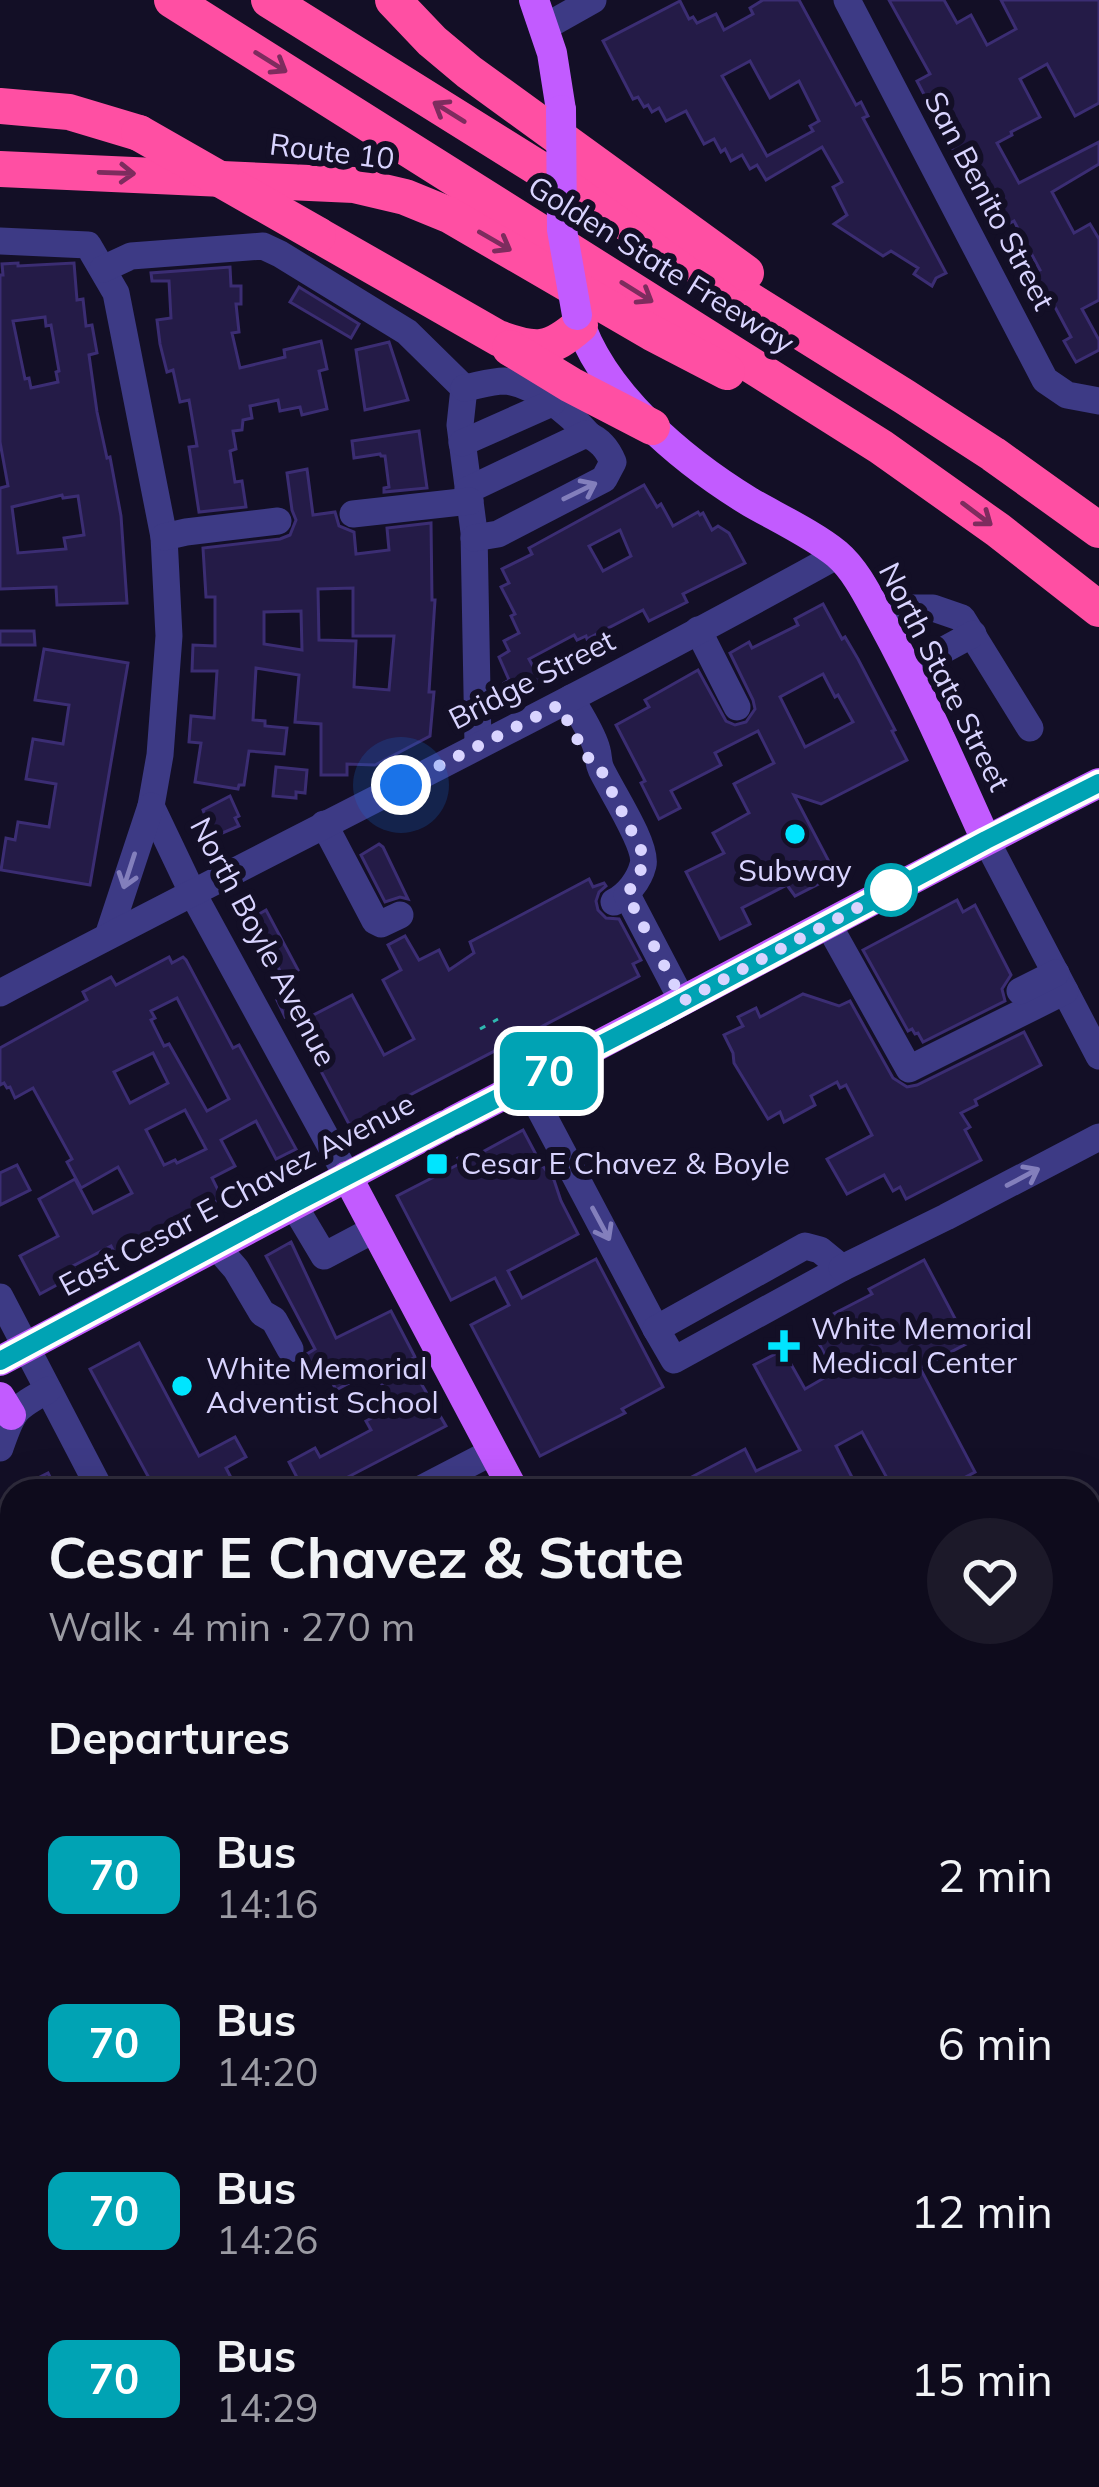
<!DOCTYPE html>
<meta charset="utf-8">
<style>
:root{--surface:#0e0b1c;--page:#1c1929;--text:#f1f3f6;--muted:#9b9ba3;--line:#2e2b3b}
body{margin:0;font-family:Mulish,sans-serif;background:var(--page);color:var(--text);height:100vh;display:flex;flex-direction:column;font-size:45px;white-space:nowrap}
*{box-sizing:border-box;margin:0}
p{font-size:39px;color:var(--muted)}
.icon{flex:none;width:66px;height:66px;fill:none;stroke:currentColor;stroke-width:2;stroke-linecap:round;stroke-linejoin:round}
.map{position:relative;flex:1;overflow:hidden}
.sheet{position:absolute;left:0px;top:1479px;width:1101px;height:1008px;display:flex;flex-direction:column;background:var(--surface);border-radius:36px 36px 0 0;box-shadow:0 12px 48px #0002,0 0 0 3px var(--line)}
.sheet>*{flex:none}
.badge{padding:0 24px;border-radius:18px;font-size:42px;line-height:78px}
.you{position:absolute;width:60px;height:60px;margin:-30px;border:9px solid #fff;border-radius:50%;background:#1a73e8;box-shadow:0 0 0 18px #1a73e833}
.map>.badge{position:absolute;translate:-50% -50%;box-shadow:0 0 0 6px #fff}
h2{padding:0 48px;font-size:45px;line-height:108px}
.round{display:grid;place-items:center;flex:none;width:126px;height:126px;border-radius:63px;background:var(--page)}
.summary{display:flex;align-items:center;justify-content:space-between;height:204px;padding:0 48px}
h1{font-size:57px;font-weight:700;line-height:90px}
ul{padding:0;list-style:none}
li{display:flex;align-items:center;gap:36px;height:168px;padding:0 48px}
li div{flex:1}
li b{display:block;font-size:45px}
li em{font-style:normal}
li .badge{min-width:132px;font-weight:700;text-align:center}
.map>svg:first-child{display:block}
</style>
<div class="map">
<svg width="1099" height="2487" viewBox="0 0 1099 2487">
<rect width="100%" height="100%" fill="#130f26"/>
<g fill="#241b47" stroke="#3b2d73" stroke-width="3" fill-rule="evenodd">
<path d="M763 0H799L856 105 861 102 868 116 863 118 946 273 936 278 932 286 914 274 918 268 891 251 883 256 834 224 847 215 833 187 842 182 822 147 766 180 757 165 750 169 742 155 731 161 725 149 721 152 714 139 704 144 686 111 666 121 659 108 652 112 648 105 644 107 638 97 633 99 603 41 680 1 689 19 693 17 697 23 716 14 724 30 753 14 750 8ZM750 61 770 98 799 81 819 121 810 126 813 131 767 156 722 76Z"/>
<path d="M889 0H944L957 23 971 15 987 45 1016 29 1001 0H1099V103L1075 116 1047 64 1020 79 1040 117 1011 132 1012 135 997 143 1019 183 1099 142V164L1052 192 1074 233 1090 224 1099 239V300L1082 309 1099 340V350L1076 362 1073 357 1064 341 1071 337 1047 292 1041 295 1031 275 1040 270 1014 221 1010 223 972 156 960 163 917 81 930 74Z"/>
<path d="M18 263V266L74 263 77 300 83 299 86 326 92 325 97 353 89 355 97 412 107 458 110 457 121 516 127 603 57 605 56 587 0 589V488L8 486 0 442V275H3L2 264ZM45 317 46 326 51 325 59 371 56 372 58 382 31 388 29 378 25 379 13 321ZM62 495 63 498 78 496 84 535 64 538 66 549 18 553 12 507Z"/>
<path d="M230 267 231 286H241V304H236L239 332 232 333 240 368 285 357 284 350 321 341 327 369 319 371 327 409 302 415 300 407 280 411 278 400 250 406 252 418 243 420 242 430 233 431 236 449 230 451 235 482 242 481 246 507 199 512 189 447 197 446 189 400 180 402 173 370 167 372 160 344 157 320 171 318 169 281H152L151 273Z"/>
<path d="M299 287 359 324 351 338 290 302Z"/>
<path d="M389 342 408 400 365 410 356 350Z"/>
<path d="M419 431 427 488 384 492V488L389 487 385 456H381L380 454 354 458 352 441Z"/>
<path d="M307 469 313 515 335 512 339 526 354 532 356 554 389 550 387 528 431 523 432 600H435L429 692H434L430 736 375 765 347 764V775H321V724L295 722 299 675 256 668 253 720 265 721V726L287 728 284 754 249 751 244 785H239L238 789 195 782 201 743 189 742 191 716 214 718 217 671H192L193 645 215 646V597H206L203 548 280 539 290 535 296 520 292 510 287 473ZM353 588V636H394L389 690 354 687 356 641 319 640 318 589ZM301 611 302 650 264 644V612Z"/>
<path d="M644 485 657 507 661 504 673 526 698 512 700 515 703 513 712 530 718 526 729 533 745 563 683 594 687 602 649 621 643 610 587 639 586 636 577 640 574 635 529 659 541 681 511 697 504 683 509 680 499 657 509 651 504 641 519 633 511 616 515 614 501 587 509 583 502 569 532 554 529 548ZM620 530 631 556 603 571 589 546Z"/>
<path d="M823 604 842 639 845 637 858 659 895 730 892 731 907 760 821 804 794 795 836 875 795 896 787 885 742 908 750 924 720 939 686 872 724 853 713 833 749 813 734 784 774 763 758 731 715 753 721 765 671 791 680 808 659 819 641 783 645 781 616 725 649 707 645 700 698 670 726 721 735 725 746 722 755 709 753 700 730 653 749 642 752 648 798 625 795 619ZM823 674 835 697 838 695 853 722 805 747 780 697Z"/>
<path d="M0 631H34L35 645H0Z"/>
<path d="M44 649 128 663 90 885 1 870 6 838 15 840 18 822 49 827 56 784 26 779 33 739 63 744 69 705 35 700Z"/>
<path d="M276 767 307 770 305 793 296 792V798L273 796Z"/>
<path d="M230 796 239 816 235 818 239 826 213 837 203 810Z"/>
<path d="M379 844 383 847 408 899 400 897 385 902 361 855Z"/>
<path d="M589 879 593 887 604 883 606 886 599 892 596 901 598 910 606 918 619 919 641 960 633 964 639 976 350 1126 296 1024 352 995 384 1055 414 1039 383 980 401 970 388 945 405 936 419 960 439 950 449 970 474 953 470 942Z"/>
<path d="M957 900 963 912 975 905 1011 975 1002 989 1005 1001 923 1042 918 1033 915 1034 912 1029 908 1031 863 950Z"/>
<path d="M266 910 298 970 284 979 276 963 268 966 245 922Z"/>
<path d="M169 957 172 963 183 957 186 960 233 1048 239 1045 296 1149 276 1159 256 1121 221 1140 235 1166 212 1178 222 1198 115 1254 111 1246 73 1266 77 1274 40 1294 20 1256 58 1236 39 1199 75 1179 93 1213 132 1193 118 1167 81 1188 67 1162 72 1159 33 1088 15 1098 10 1087 7 1088 4 1083 0 1085V1048L87 1000 83 992 111 977 116 985ZM177 998 229 1099 207 1111 169 1044 164 1046 151 1020 155 1018 151 1011ZM153 1053 168 1083 130 1103 114 1072ZM185 1110 206 1149 177 1163 175 1160 164 1165 146 1130Z"/>
<path d="M293 991 302 1008 285 1017 277 1000Z"/>
<path d="M803 994 839 1006 850 1001 893 1078 907 1087 917 1085 1024 1032 1041 1065 975 1100 977 1105 961 1113 970 1127 965 1130 981 1160 906 1199 900 1187 893 1191 884 1175 847 1194 827 1159 872 1135 846 1085 840 1088 837 1082 811 1096 815 1105 784 1122 780 1112 768 1119 734 1063 733 1053 724 1035 743 1026 738 1017 756 1008 760 1017Z"/>
<path d="M523 1130 541 1164 554 1180 561 1201 578 1234 508 1271 522 1298 596 1259 663 1387 622 1409 625 1413 540 1456 471 1325 509 1305 495 1278 451 1300 397 1196 461 1163 458 1158 472 1150 475 1156Z"/>
<path d="M17 1165 30 1190 0 1205V1173Z"/>
<path d="M291 1242 336 1338 391 1311 415 1357 408 1361 446 1426 321 1491H304L289 1462 315 1448 320 1457 371 1430 366 1421 394 1406 374 1370 336 1390 325 1367 305 1378 298 1365 307 1354 315 1349 266 1256Z"/>
<path d="M924 1260 968 1343 920 1368 975 1472 939 1491H894L862 1432 836 1446 859 1491H665L745 1449 756 1471 800 1450 754 1365 783 1350 805 1389 831 1374 828 1368 831 1366 817 1340 821 1338 814 1324 872 1294 869 1289Z"/>
<path d="M139 1343 199 1456 235 1437 246 1457 226 1468 238 1491H156L90 1369Z"/>
<path d="M48 1473 57 1491H12Z"/>
</g>
<g fill="none" stroke-linecap="round" stroke-linejoin="round">
<path stroke="#2fb8b0" stroke-width="3" stroke-dasharray="6 9" stroke-linecap="butt" d="M480 1029 498 1019"/>
<g stroke="#3d3a85" stroke-width="27">
<path d="M847 0 1045 380 1067 395 1099 401"/>
<path d="M545 27 593 0"/>
<path d="M0 241 88 245 116 293 164 537 169 636 160 755 151 806 192 892 347 1176"/>
<path d="M103 269 131 256 263 246 280 254 407 332 464 388"/>
<path d="M464 388 460 425 474 532 478 745"/>
<path d="M464 388C476 386 492 381 504 381 534 383 570 414 589 435"/>
<path d="M462 443 552 403"/>
<path d="M468 490 586 434C600 440 607 448 613 462L604 479 498 534 474 538"/>
<path d="M353 514 470 501"/>
<path d="M164 537 186 532 278 521"/>
<path d="M883 623 910 608H933L962 618 1030 728"/>
<path d="M698 630 737 707"/>
<path d="M907 670 973 634"/>
<path d="M571 698C579 714 593 733 597 750 599 757 598 763 601 769 610 789 648 846 643 865 639 881 627 895 614 902"/>
<path d="M324 824 375 921 381 924 400 915"/>
<path d="M986 840 1099 1056"/>
<path d="M627 895 683 1002"/>
<path d="M828 924 909 1069 1065 991"/>
<path d="M108 936 151 806"/>
<path d="M1020 991 1056 973"/>
<path d="M0 993C279 846 562 708 838 555"/>
<path d="M526 1083 656 1329"/>
<path d="M293 1204 324 1256 375 1229"/>
<path d="M216 1246 236 1269 262 1313 274 1320 290 1349"/>
<path d="M805 1246 820 1250 842 1268 674 1360 656 1329Z"/>
<path d="M842 1268 946 1217 1099 1137"/>
<path d="M0 1297 101 1491"/>
<path d="M0 1448C13 1411 13 1409 48 1390"/>
<path d="M417 1491 492 1452"/>
<path d="M0 1710 12 1714"/>
<path d="M1089 1819 1099 1838"/>
<path d="M0 1955 12 1959"/>
<path d="M1089 2047 1099 2048"/>
<path d="M1089 2242 1099 2229"/>
<path d="M1089 2286 1099 2273"/>
</g>
<g stroke="#c25bff" stroke-width="30">
<path d="M534 0 552 53 561 110"/>
<path d="M577 315C600 393 683 461 750 502 776 517 814 535 837 554 857 571 870 600 883 623 921 693 953 767 986 840"/>
<path d="M453 1121C669 1010 882 892 1099 783"/>
<path d="M347 1176 514 1491"/>
<path d="M0 1361 445 1125"/>
<path d="M0 1397 11 1415"/>
<path d="M0 2251 12 2255"/>
<path d="M1089 2371 1099 2378"/>
<path d="M930 2487 939 2475"/>
</g>
<g stroke="#ff4fa3" stroke-width="36">
<path d="M172 0 881 447 998 530 1099 609"/>
<path d="M269 0 905 397 993 454 1099 530"/>
<path d="M393 0 432 41 469 72 746 273"/>
<path d="M0 106 69 112 139 133"/>
<path d="M0 169 354 185 405 197 449 215 652 333 727 372"/>
<path d="M318 235 498 338C536 352 549 352 580 325"/>
<path d="M510 348 571 385 652 427"/>
<path d="M0 2446 12 2455"/>
<path d="M82 2475 144 2487"/>
</g>
<path stroke="#c25bff" stroke-width="30" d="M561 110 562 230 577 315"/>
<path stroke="#ff4fa3" stroke-width="36" d="M139 133 318 235"/>
</g>
<defs><path id="oneway-shaft" d="M-6 0H5M1.5-3L5.5 0L1.5 3" fill="none" stroke-width="1.6" stroke-linecap="round" stroke-linejoin="round" transform="scale(3)"/></defs>
<g stroke="#7d2c5e">
<use href="#oneway-shaft" transform="translate(271 62) rotate(32)"/>
<use href="#oneway-shaft" transform="translate(449 112) rotate(-148)"/>
<use href="#oneway-shaft" transform="translate(117 173) rotate(2)"/>
<use href="#oneway-shaft" transform="translate(495 241) rotate(30)"/>
<use href="#oneway-shaft" transform="translate(637 292) rotate(32)"/>
<use href="#oneway-shaft" transform="translate(977 514) rotate(37)"/>
</g>
<g stroke="#837fbc">
<use href="#oneway-shaft" transform="translate(580 491) rotate(-26)"/>
<use href="#oneway-shaft" transform="translate(129 871) rotate(108)"/>
<use href="#oneway-shaft" transform="translate(1023 1177) rotate(-28)"/>
<use href="#oneway-shaft" transform="translate(601 1224) rotate(62)"/>
</g>
<g fill="none" stroke-linecap="round" stroke-linejoin="round">
<defs>
<path id="line" d="M0 1361 293 1204 662 1013 986 840 1099 783"/>
</defs>
<use href="#line" stroke="#fff" stroke-width="27"/>
<use href="#line" stroke="#00a3b4" stroke-width="18"/>
<path stroke="#d9d4ff" stroke-width="12" stroke-dasharray="0 21.6" d="M401 785 559 705 587 757 597 762 643 854 644 864 627 895 683 1001 891 890"/>
</g>
<g fill="#00e5ff" stroke="#130f26" stroke-width="4.5">
<circle cx="795" cy="834" r="12"/>
<rect x="425" y="1152" width="24" height="24" rx="6"/>
<path d="M778 1328h12v12h12v12h-12v12h-12v-12h-12v-12h12z"/>
<circle cx="182" cy="1386" r="12"/>
</g>
<circle fill="#fff" stroke="#00a3b4" stroke-width="6" cx="891" cy="890" r="24"/>
<g text-anchor="middle" stroke-width="12" stroke-linejoin="round" paint-order="stroke">
<g font-size="30" fill="#d9d4ff" stroke="#130f26">
<text transform="translate(332 152) rotate(7)" y="10">Route 10</text>
<text transform="translate(989 201) rotate(62)" y="10">San Benito Street</text>
<text transform="translate(661 265) rotate(32)" y="10">Golden State Freeway</text>
<text transform="translate(944 677) rotate(63)" y="10">North State Street</text>
<text transform="translate(532 680) rotate(-27)" y="10">Bridge Street</text>
<text transform="translate(263 942) rotate(62)" y="10">North Boyle Avenue</text>
<text transform="translate(237 1195) rotate(-28)" y="10">East Cesar E Chavez Avenue</text>
</g>
<g font-size="30" fill="#d9d4ff" stroke="#130f26" text-anchor="start">
<text x="795" y="881" text-anchor="middle">Subway</text>
<text x="461" y="1174">Cesar E Chavez &amp; Boyle</text>
<text x="811" y="1339">White Memorial<tspan x="811" dy="34">Medical Center</tspan></text>
<text x="206" y="1379">White Memorial<tspan x="206" dy="34">Adventist School</tspan></text>
</g>
</g>
</svg>
<div class="you" style="left:401px;top:785px"></div>
<b class="badge" style="left:549px;top:1071px;background:#00a3b4;color:#fff">70</b>
<section class="sheet">
<div class="summary"><div><h1>Cesar E Chavez &amp; State</h1><p>Walk · 4 min · 270 m</p></div><a class="round"><svg class="icon" aria-label="heart" viewBox="0 0 24 24"><path d="M12 20l-8-8c-3-5 5-10 8-4 3-6 11-1 8 4z"/></svg></a></div>
<h2>Departures</h2>
<ul>
<li><span class="badge" style="background:#00a3b4;color:#fff">70</span><div><b>Bus</b><p>14:16</p></div><em>2 min</em></li>
<li><span class="badge" style="background:#00a3b4;color:#fff">70</span><div><b>Bus</b><p>14:20</p></div><em>6 min</em></li>
<li><span class="badge" style="background:#00a3b4;color:#fff">70</span><div><b>Bus</b><p>14:26</p></div><em>12 min</em></li>
<li><span class="badge" style="background:#00a3b4;color:#fff">70</span><div><b>Bus</b><p>14:29</p></div><em>15 min</em></li>
</ul>
</section>
</div>
